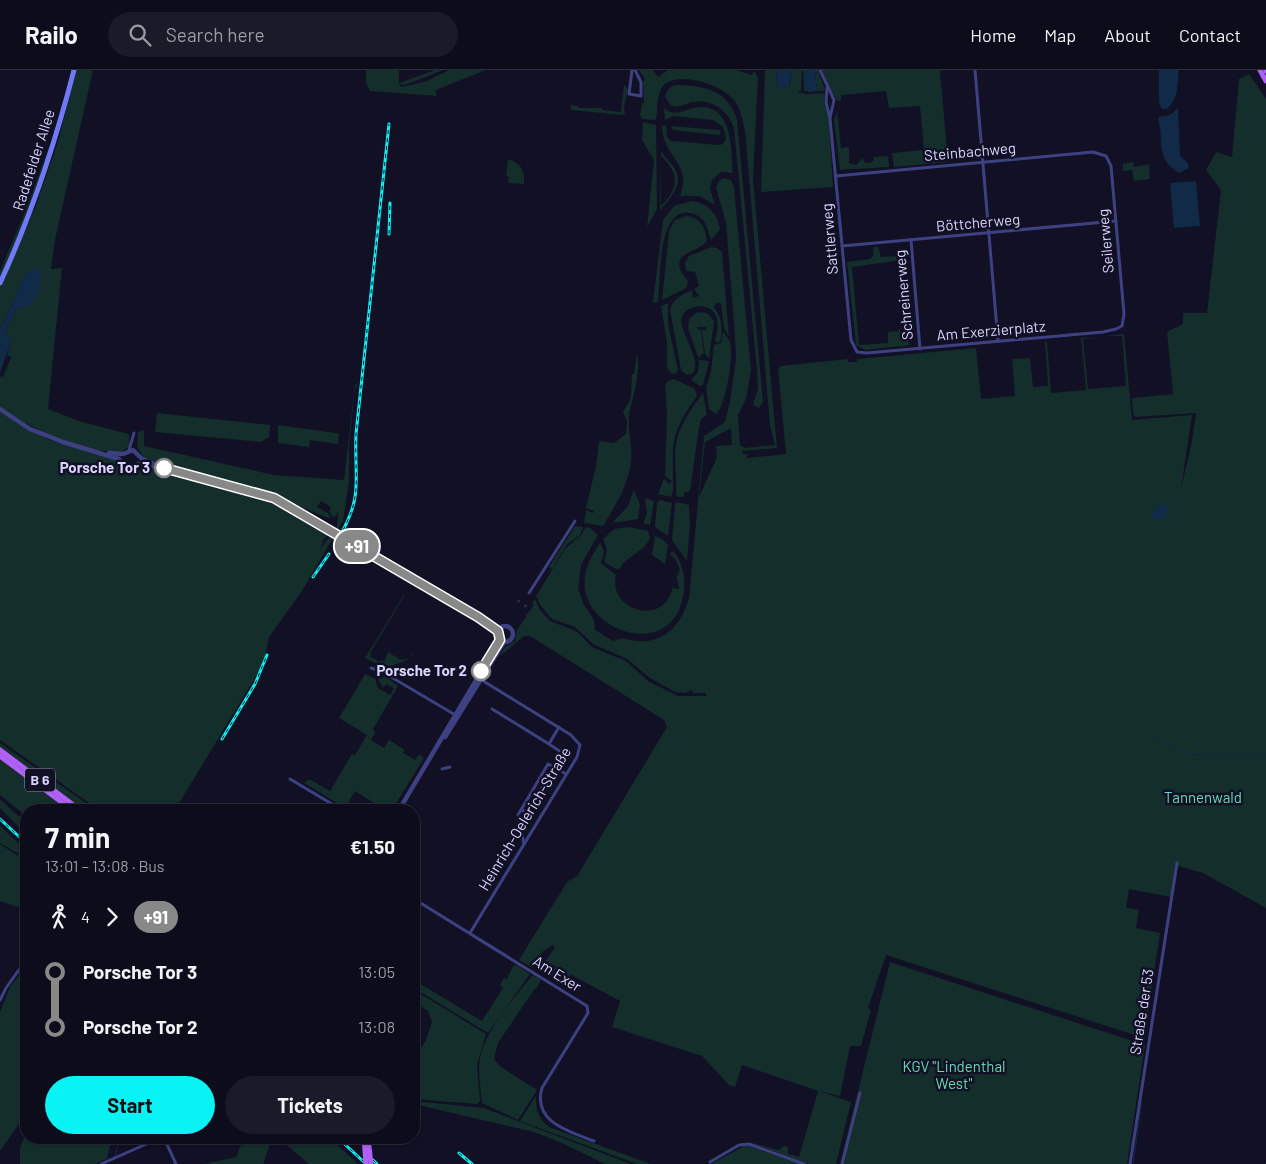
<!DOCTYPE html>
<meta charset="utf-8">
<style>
:root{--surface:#0d0c1b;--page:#1b1a28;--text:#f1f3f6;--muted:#9a9ba3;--line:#2d2c3a;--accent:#0af3f4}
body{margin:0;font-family:Barlow,sans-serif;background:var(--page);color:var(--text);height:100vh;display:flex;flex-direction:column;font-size:19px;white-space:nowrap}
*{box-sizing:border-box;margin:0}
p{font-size:16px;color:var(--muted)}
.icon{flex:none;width:28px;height:28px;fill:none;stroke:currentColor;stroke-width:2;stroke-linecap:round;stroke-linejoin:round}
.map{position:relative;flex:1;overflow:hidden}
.panel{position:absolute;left:20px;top:734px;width:400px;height:340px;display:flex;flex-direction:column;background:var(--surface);border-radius:20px;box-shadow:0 1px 4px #0004,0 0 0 1px var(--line)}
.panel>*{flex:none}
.badge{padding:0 10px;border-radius:16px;font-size:18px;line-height:32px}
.map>.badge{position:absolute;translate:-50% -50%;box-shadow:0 0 0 2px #fff}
.legs{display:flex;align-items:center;gap:8px;height:55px;padding:0 25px;font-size:16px}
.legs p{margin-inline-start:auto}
.head{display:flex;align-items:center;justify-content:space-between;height:85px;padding:0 25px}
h1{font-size:28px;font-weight:700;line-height:38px}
.button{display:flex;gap:10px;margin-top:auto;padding:10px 25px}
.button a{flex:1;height:58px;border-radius:30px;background:var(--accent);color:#111;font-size:20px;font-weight:700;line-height:58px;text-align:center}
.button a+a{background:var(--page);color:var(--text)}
ul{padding:0 25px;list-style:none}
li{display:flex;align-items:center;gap:18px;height:55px;font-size:19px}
li i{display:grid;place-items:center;width:8px;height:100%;margin:0 6px;background:currentColor}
li i::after{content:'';width:12px;height:12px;margin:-6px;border:4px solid;border-radius:50%;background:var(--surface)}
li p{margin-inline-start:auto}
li:first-child i{background:linear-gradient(#0000 50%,currentColor 0)}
li:last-child i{background:linear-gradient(currentColor 50%,#0000 0)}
header{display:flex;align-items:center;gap:30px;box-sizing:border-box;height:70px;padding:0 25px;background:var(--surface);border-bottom:1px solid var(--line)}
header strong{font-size:24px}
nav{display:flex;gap:28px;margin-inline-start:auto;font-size:18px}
.search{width:350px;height:45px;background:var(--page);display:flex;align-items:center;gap:12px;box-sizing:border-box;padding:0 18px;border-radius:28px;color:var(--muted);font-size:19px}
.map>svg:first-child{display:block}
</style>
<header>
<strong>Railo</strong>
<div class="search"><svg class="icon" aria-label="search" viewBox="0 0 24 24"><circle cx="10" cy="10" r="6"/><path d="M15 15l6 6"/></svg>Search here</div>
<nav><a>Home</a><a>Map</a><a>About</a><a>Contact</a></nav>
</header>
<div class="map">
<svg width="1266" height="1094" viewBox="0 0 1266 1094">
<rect width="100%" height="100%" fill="#111024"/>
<g fill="#132e2b" fill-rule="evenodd">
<path d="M76 0H93L55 170 51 199 62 198 48 339 82 352 129 364V376L122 382C81 383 33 360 0 337V306L3 307 11 287 7 285 11 271 4 264 16 239 21 236 26 203 0 259V217L35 138 58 72Z"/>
<path d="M366 0H399V13L435 0H443L405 15 398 14 402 17 427 11 449 0H486L438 19 435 22 437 26 370 21 366 13Z"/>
<path d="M639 0H653L658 7 668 0H736L752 5 753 2H755L758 7 753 109 777 378 742 381 743 384H748L746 388 786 384 778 299 781 296 848 289V292H857V289L976 278 981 329 1015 326 1012 289 1030 288 1033 317 1048 316 1045 272H1047L1051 323 1086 320 1081 268H1100L1083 269 1088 319 1126 316 1122 266H1106L1124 264 1132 350 1192 345 1181 419 1192 371 1196 343 1136 347 1133 344 1132 328 1173 324 1167 262 1183 254V243H1207L1221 120 1206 100 1216 82 1232 87 1239 9 1249 4 1266 29V838L1203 803 1175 795 1171 827 1129 819 1126 838 1139 840 1136 858 1160 863 1144 968 886 885 868 938 871 940 861 976H850L840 1026 819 1021 851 1032 836 1094H808L749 1072 778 1080 784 1076 788 1077V1084L799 1087 818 1021 742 995 735 1017 729 1015 702 986 612 957 620 931 545 891 555 878 553 875 542 882 533 898 519 890 567 812 577 806 667 657 664 650 530 566H524L499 587 505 577 515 571 517 560 526 547V544L529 543 528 540 530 541 534 534 532 533 535 529 540 540 550 551 576 561 592 577 626 591 648 611 678 626H706V623H693L692 620 685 623 675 622 650 608 627 589 593 574 575 557 552 549 541 536 536 526 565 479 582 464 585 458 589 457 598 465 581 495 578 518 583 533 594 550 595 560 613 571C626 566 624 570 638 571 667 573 682 552 689 528L704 366 725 352 730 331 736 289 735 266 726 153 716 117 719 111 724 108 731 110 734 117 751 300 746 329 738 345 740 375 745 378 775 375 770 355 745 61C742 49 741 38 733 29 721 14 676 0 663 16 656 25 658 40 656 50L643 49 640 46 642 33H644L643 12 645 9ZM731 358 732 375 716 376 717 387 699 427 705 372Z"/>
<path d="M765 0H776L777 18 790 15 792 0H802L801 20 798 22 806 24 825 23 824 32 829 50 833 117 761 122Z"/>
<path d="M803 0H806L804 13 817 21 815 0H818L825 20 823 21H804Z"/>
<path d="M822 0H946L940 1 948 92 894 97 892 83 924 80 920 36 889 38 886 21 841 25V31H838L829 18Z"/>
<path d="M624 15 628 19 624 37 625 44 623 45 571 40V35L578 36V38H602V40L621 42Z"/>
<path d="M675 15C702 15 729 20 737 50L763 332 759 338 753 335 758 318 757 300 734 58C728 40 712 29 693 32 684 34 678 39 670 35L665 26 669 18Z"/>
<path d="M664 38C675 47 681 41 693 38 733 30 731 78 733 103L721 102 712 110 710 119 715 135 699 126H680C693 94 663 88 662 56L666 55 667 67 671 71 719 75 723 74 726 69 723 57 713 50 673 46 665 50Z"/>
<path d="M837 41 841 78 849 77V93L856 95 863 88 864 92 870 93 874 90 873 87 888 86 889 97 840 100 834 50Z"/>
<path d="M643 52 656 55 657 139 647 157 654 90 642 70Z"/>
<path d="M671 56 719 60 721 62 719 65 673 60Z"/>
<path d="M51 71 40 113 0 209V201L28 135Z"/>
<path d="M661 81C664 86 669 91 673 96 686 113 670 128 660 141ZM661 86C680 104 679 118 661 136Z"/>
<path d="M508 89C521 93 525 101 524 114L508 113 509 107 506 106Z"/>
<path d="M1133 92 1134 97 1149 94 1150 109 1134 111 1132 100 1123 101V94Z"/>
<path d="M692 131C708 133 718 144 720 160L711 170C707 158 706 145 689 143 657 139 661 209 658 231L655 233 653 232 663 150 674 136Z"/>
<path d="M687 146C701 148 705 157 707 170 702 182 672 181 681 201 683 205 686 208 688 212L686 218 662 230 669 161 675 150Z"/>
<path d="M711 177 717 178 722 182 729 267 724 258 721 233H716L714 237C722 249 722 254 721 270L718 273 715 271C719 256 721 238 700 236 656 242 706 282 693 303L687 305 681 300 670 240C673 228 682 225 692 220L693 228 699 226 694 219 699 216 695 202 686 201 685 193 689 186Z"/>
<path d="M873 177H878L881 187 899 186 909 189 852 197 859 275 888 273V262L898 261 900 258V261H903L901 258 909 255 912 264 908 265 909 274 911 275 865 280 856 275 847 192 870 189 874 185Z"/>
<path d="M668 233V253L678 300 675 304 671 303 667 298V273L661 236Z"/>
<path d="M697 242 707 243 714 251 709 288 705 284 702 260H706V257H697V259L701 260 704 284H701V287H698L688 258 689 249Z"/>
<path d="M723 262C725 264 729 269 730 272 734 285 726 336 716 344L709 339 706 318 711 302 714 275 721 273Z"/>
<path d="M637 283C641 299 634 324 630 340 626 356 633 374 631 390 629 414 616 435 603 456L584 453 586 440 593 443 594 441 586 438 596 396 599 371 614 373 626 364 627 351 623 342 631 328 632 304H634Z"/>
<path d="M699 290 709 291 703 315 700 316 691 310 698 302Z"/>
<path d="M674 309 695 319 697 326C667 369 674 372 673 421L671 427 658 424 664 408 669 414 672 411 665 406 667 344H673H667L665 315 668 311Z"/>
<path d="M355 314 358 315 355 318 349 376V412L343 451 302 521 269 567 262 602 259 601 175 740H99L0 670V342L50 370 119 390 127 399H135L143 396 156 398 268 428 331 463 324 469 320 479 337 457 338 442 334 448 329 442 331 437 321 431 317 437 328 443 331 448H328L262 421 163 395 144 388 137 377 138 362 144 360V376L274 405 344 410Z"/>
<path d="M703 323 707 345 701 349 699 357 690 421 684 423V426H687L678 427 676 425C677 412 675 399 675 386 675 361 688 343 703 323Z"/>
<path d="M157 343 270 355 269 367 261 372 155 362Z"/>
<path d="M278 355 336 363 339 364 338 374 310 370 309 377 278 373Z"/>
<path d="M634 420 640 435 638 449 612 453 628 436Z"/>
<path d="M645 428 654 431 650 455 643 453 647 443Z"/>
<path d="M660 430 672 433 668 466 655 457 657 433Z"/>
<path d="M677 432 689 435 690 454 687 491 672 470 675 434Z"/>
<path d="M575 456 583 457 580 465 567 474 552 499 549 497Z"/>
<path d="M628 457 648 461 650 469C642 483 628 485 619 499L614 498 604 492 607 480 603 469 614 459Z"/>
<path d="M655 466 662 469 668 475 665 494 652 485Z"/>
<path d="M600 472 604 482 601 493 616 505C608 541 663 556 672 520 674 509 670 499 670 488L673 518 679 519 676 503 679 506 678 502 680 501 676 490 670 484 672 481 675 483C684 497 686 510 683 526 672 593 577 561 585 507 586 494 594 483 600 472Z"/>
<path d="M404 525H405L370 583 371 587 380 592 382 590 384 592 389 579 388 582 401 590 410 588 412 584 410 582 413 584C407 594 395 591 389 600L365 588Z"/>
<path d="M365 604 375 609 378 618 390 625 394 618 386 614 383 618 378 609 385 606 398 616 373 659 375 663 371 670 384 678 389 670 405 680 403 683 415 690 419 684 424 688 392 740H385L355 721 345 738 304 713 307 710H311L330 721 352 684 355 685 367 665 339 648Z"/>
<path d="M0 673 96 740H83L0 678Z"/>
<path d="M0 689 69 740H26V746L0 725Z"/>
<path d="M0 729 17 745 26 749V764L0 738Z"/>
<path d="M0 756 26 780V788L0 773Z"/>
<path d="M0 774 26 791V840L0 831Z"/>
<path d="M890 892 1145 975 1127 1094H840Z"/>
<path d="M517 895 530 904 488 963 414 918V910L482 951 503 918 500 915 504 908 507 909 513 896Z"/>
<path d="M26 896V1035L18 1055 0 1081V942L10 917Z"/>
<path d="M533 905 541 910 536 919 535 918 498 973 494 989 501 997 537 1020 518 1050 482 1033C481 1022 479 1010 479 998 479 966 513 929 533 905Z"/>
<path d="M414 920 486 964 477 995 480 1031 477 1034 414 1029V989L426 970 432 952 428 941 414 932Z"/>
<path d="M536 1026C535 1038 539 1050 549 1057L651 1094H637L520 1051Z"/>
<path d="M414 1031 484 1038 631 1094H605L562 1073 534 1062 414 1034Z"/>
<path d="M26 1062V1068H112L107 1089 95 1094H20V1078Z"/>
<path d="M244 1068 270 1074 263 1094H204L236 1087Z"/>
<path d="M278 1068H330L358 1094H309Z"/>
<path d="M744 1076H750L801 1094H711Z"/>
</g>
<g fill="#102a48">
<path d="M776 0H792L789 17 777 19Z"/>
<path d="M806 0H815L817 21 808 22 804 13Z"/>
<path d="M1159 0H1179C1177 15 1179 28 1167 39H1162L1159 33Z"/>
<path d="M1178 38 1180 86 1188 93 1189 98 1179 103C1154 87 1165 73 1158 49L1159 47 1170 45Z"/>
<path d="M1196 111 1200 156 1174 158 1170 113Z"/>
<path d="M36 198 41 202 39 220 32 235 16 239 4 264 11 268V271L0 303V259L26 203Z"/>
<path d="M1162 434 1167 435V445L1163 449 1156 450 1151 447 1152 442Z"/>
<path d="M547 895 570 902V907L564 913 545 902Z"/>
</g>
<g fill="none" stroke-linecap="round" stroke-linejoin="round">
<g stroke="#102a48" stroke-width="1">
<path d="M1149 666C1165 672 1183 682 1198 685H1266"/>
<path d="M6 729 20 712 42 725"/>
<path d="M1 735 2 734"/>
<path d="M115 1086 120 1068"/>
<path d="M1133 1094 1142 1032"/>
<path d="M1265 1094 1266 1093"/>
</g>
<g stroke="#2f2e45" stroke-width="3" stroke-dasharray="3 1.5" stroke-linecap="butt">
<path d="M518 532 519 530"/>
<path d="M525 537 526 535"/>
</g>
<g stroke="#3d4181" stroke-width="3">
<path d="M632 0 629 24 641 26V12L635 0"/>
<path d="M820 0 834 30 830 48"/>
<path d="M975 0 998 271"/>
<path d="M827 18 826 32 830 49 851 270 857 282 867 283 1103 262 1116 259 1122 256 1124 244 1111 96 1106 86 1093 82 836 106"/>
<path d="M911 170 920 279"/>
<path d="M842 176 1116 151"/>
<path d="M129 380 134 363"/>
<path d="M529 523 575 451"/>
<path d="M371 598 381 601 457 646"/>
<path d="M492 639 549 674 559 657"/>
<path d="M442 699 450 697"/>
<path d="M290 709 342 740"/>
<path d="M521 740 526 742 529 740 554 697 564 691V684L549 674"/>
<path d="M524 774 518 745 548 694 566 704"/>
<path d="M414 829 587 936 588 943 542 1018C532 1052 570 1062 594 1071"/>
<path d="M470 863 577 687 580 675 571 665 480 609"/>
<path d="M0 930 6 918 26 890"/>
<path d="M164 1068 176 1094"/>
<path d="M710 1092 739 1075 749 1074 804 1094"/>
<path d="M101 1094 160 1068"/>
<path d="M842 1094 860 1023"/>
<path d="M1130 1094 1177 793"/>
</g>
<g stroke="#3d4181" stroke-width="4.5">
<path d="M0 339 30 359 63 372 119 389 128 398H134L138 394 160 397 254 421 274 428 332 461"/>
<path d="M109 383 123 384 133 380 142 389 154 394"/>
<path d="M343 467 498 561"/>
<circle cx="505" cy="564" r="8"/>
<path d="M445 667 504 572"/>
<path d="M399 740 500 570"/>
</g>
<path stroke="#707af9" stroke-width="5" d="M0 213C32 144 55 74 74 0"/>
<g stroke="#b161f8" stroke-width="5">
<path d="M1260 0 1266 11"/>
<path d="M1266 0V1"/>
<path d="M0 680 80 740"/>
<path d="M0 686 72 740"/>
</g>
<defs>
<g id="rail">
<path d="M389 164 390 133"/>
<path d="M339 467C364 426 354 408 356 364L389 54"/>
<path d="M313 507 329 484"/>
<path d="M222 669 255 614 267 585"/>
<path d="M0 749 26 773"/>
<path d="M338 1068 364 1092"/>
<path d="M459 1083 472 1094"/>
<path d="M373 1090 377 1094"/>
</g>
</defs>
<use href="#rail" stroke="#0af3f4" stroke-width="3"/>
<use href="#rail" stroke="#111024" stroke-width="1" stroke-dasharray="4" stroke-linecap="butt"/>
<path stroke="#3d4181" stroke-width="4.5" d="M332 461 343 467"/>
<g stroke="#b161f8" stroke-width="5">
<path d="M364 1068 366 1094"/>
<path d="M368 1068 371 1094"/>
</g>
</g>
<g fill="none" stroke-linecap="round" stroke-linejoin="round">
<defs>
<path id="line-1" d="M164 398 274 428 478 547 498 561 500 570 481 601"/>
</defs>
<use href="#line-1" stroke="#fff" stroke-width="11"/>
<use href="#line-1" stroke="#888" stroke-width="8"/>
</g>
<g fill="#fff" stroke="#888" stroke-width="2.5">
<circle cx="164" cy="398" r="9"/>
<circle cx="481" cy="601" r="9"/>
</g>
<g text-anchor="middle" stroke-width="5" stroke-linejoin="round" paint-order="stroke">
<rect fill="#111024" stroke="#9b9abc" stroke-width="1" x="25" y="698.5" width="30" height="23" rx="4"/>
<g font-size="14" font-weight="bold" fill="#d6d5fd">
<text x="40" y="715">B 6</text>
</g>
<g font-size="15" fill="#d6d5fd" stroke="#111024">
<text transform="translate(970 82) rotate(-5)" y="5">Steinbachweg</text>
<text transform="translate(34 90) rotate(-72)" y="5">Radefelder Allee</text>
<text transform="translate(978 153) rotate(-5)" y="5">Böttcherweg</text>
<text transform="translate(830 169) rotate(-95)" y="5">Sattlerweg</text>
<text transform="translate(1106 171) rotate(-95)" y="5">Seilerweg</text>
<text transform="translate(904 225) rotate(-95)" y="5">Schreinerweg</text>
<text transform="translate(991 261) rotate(-5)" y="5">Am Exerzierplatz</text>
<text transform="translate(525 749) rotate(-59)" y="5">Heinrich-Oelerich-Straße</text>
<text transform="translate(557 904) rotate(32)" y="5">Am Exer</text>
<text transform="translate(1142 942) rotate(-81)" y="5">Straße der 53</text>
</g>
<g font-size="15" font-weight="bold" fill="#d6d5fd" stroke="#111024" text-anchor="end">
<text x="150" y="403">Porsche Tor 3</text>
<text x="467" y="606">Porsche Tor 2</text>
</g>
<g font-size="15" fill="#64dbb1" stroke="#111024">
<text x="1203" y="733">Tannenwald</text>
<text x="954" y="1002">KGV "Lindenthal<tspan x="954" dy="17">West"</tspan></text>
</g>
</g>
</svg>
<b class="badge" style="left:357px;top:476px;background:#888;color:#fff">+91</b>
<section class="panel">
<div class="head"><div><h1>7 min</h1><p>13:01 – 13:08 · Bus</p></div><b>€1.50</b></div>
<div class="legs"><svg class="icon" aria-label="walk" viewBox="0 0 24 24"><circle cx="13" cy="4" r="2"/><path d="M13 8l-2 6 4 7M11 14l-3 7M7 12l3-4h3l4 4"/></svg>4<svg class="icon" aria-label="forward" viewBox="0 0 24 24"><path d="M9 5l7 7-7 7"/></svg><b class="badge" style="background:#888;color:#fff">+91</b></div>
<ul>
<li><i style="color:#888"></i><b>Porsche Tor 3</b><p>13:05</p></li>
<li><i style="color:#888"></i><b>Porsche Tor 2</b><p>13:08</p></li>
</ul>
<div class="button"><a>Start</a><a>Tickets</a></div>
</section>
</div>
